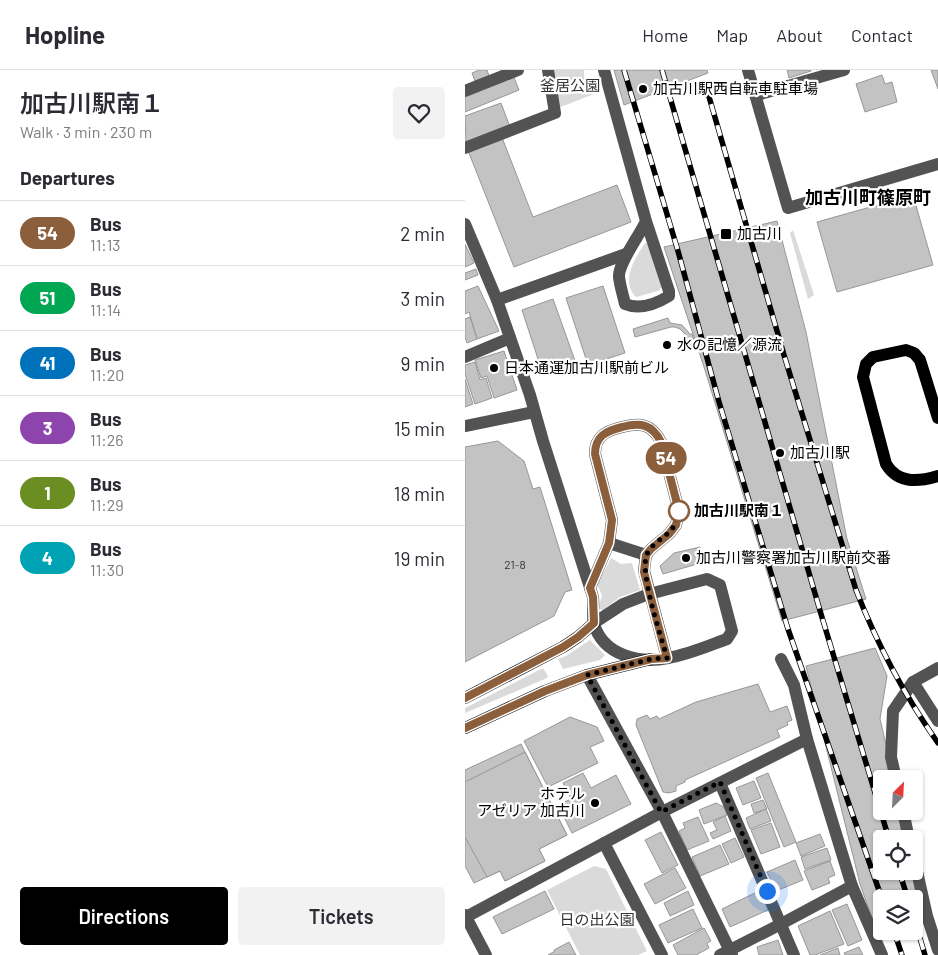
<!DOCTYPE html>
<meta charset="utf-8">
<style>
:root{--surface:#fff;--page:#f2f2f3;--text:#2b2b33;--muted:#7c7c81;--line:#e1e1e2;--accent:#000}
body{margin:0;font-family:Barlow,"Noto Sans JP",sans-serif;background:var(--page);color:var(--text);height:100vh;display:flex;flex-direction:column;font-size:19px;white-space:nowrap}
*{box-sizing:border-box;margin:0}
p{font-size:16px;color:var(--muted)}
.icon{flex:none;width:28px;height:28px;fill:none;stroke:currentColor;stroke-width:2;stroke-linecap:round;stroke-linejoin:round}
.map{position:relative;flex:1;overflow:hidden}
.sheet{display:flex;flex-direction:column;background:var(--surface);width:465px}
.sheet>*{flex:none}
.badge{padding:0 10px;border-radius:16px;font-size:18px;line-height:32px}
.needle{width:32px;rotate:24deg}
.tools{position:absolute;left:408px;top:700px;display:grid;gap:10px}
.tools a{display:grid;place-items:center;width:50px;height:50px;border-radius:5px;background:var(--surface);box-shadow:0 1px 4px #0004;font-size:25px}
.you{position:absolute;width:25px;height:25px;margin:-12px;border:4px solid #fff;border-radius:50%;background:#1a73e8;box-shadow:0 0 0 8px #1a73e833}
.map>.badge{position:absolute;translate:-50% -50%;box-shadow:0 0 0 2px #fff}
h2{padding:0 20px;font-size:19px;line-height:45px}
.round{display:grid;place-items:center;flex:none;width:52px;height:52px;border-radius:5px;background:var(--page)}
.head{display:flex;align-items:center;justify-content:space-between;height:85px;padding:0 20px}
h1{font-size:24px;font-weight:600;line-height:38px}
.cta{display:flex;gap:10px;margin-top:auto;padding:10px 20px}
.cta a{flex:1;height:58px;border-radius:5px;background:var(--accent);color:#fff;font-size:20px;font-weight:600;line-height:58px;text-align:center}
.cta a+a{background:var(--page);color:var(--text)}
ul{padding:0;list-style:none}
li{display:flex;align-items:center;gap:15px;height:65px;padding:0 20px;border-top:1px solid var(--line)}
li div{flex:1}
li b{display:block;font-size:19px}
li em{font-style:normal}
li .badge{min-width:55px;font-weight:700;text-align:center}
header{display:flex;align-items:center;gap:30px;box-sizing:border-box;height:70px;padding:0 25px;background:var(--surface);border-bottom:1px solid var(--line)}
header strong{font-size:24px}
nav{display:flex;gap:28px;margin-inline-start:auto;font-size:18px}
main{display:flex;flex:1;min-height:0}
.map>svg:first-child{display:block}
</style>
<header>
<strong>Hopline</strong>
<nav><a>Home</a><a>Map</a><a>About</a><a>Contact</a></nav>
</header>
<main>
<section class="sheet">
<div class="head"><div><h1>加古川駅南１</h1><p>Walk · 3 min · 230 m</p></div><a class="round"><svg class="icon" aria-label="heart" viewBox="0 0 24 24"><path d="M12 20l-8-8c-3-5 5-10 8-4 3-6 11-1 8 4z"/></svg></a></div>
<h2>Departures</h2>
<ul>
<li><span class="badge" style="background:#8b5e3c;color:#fff">54</span><div><b>Bus</b><p>11:13</p></div><em>2 min</em></li>
<li><span class="badge" style="background:#00a651;color:#fff">51</span><div><b>Bus</b><p>11:14</p></div><em>3 min</em></li>
<li><span class="badge" style="background:#0072bc;color:#fff">41</span><div><b>Bus</b><p>11:20</p></div><em>9 min</em></li>
<li><span class="badge" style="background:#8e44ad;color:#fff">3</span><div><b>Bus</b><p>11:26</p></div><em>15 min</em></li>
<li><span class="badge" style="background:#6b8e23;color:#fff">1</span><div><b>Bus</b><p>11:29</p></div><em>18 min</em></li>
<li><span class="badge" style="background:#00a3b4;color:#fff">4</span><div><b>Bus</b><p>11:30</p></div><em>19 min</em></li>
</ul>
<div class="cta"><a>Directions</a><a>Tickets</a></div>
</section>
<div class="map">
<svg width="473" height="885" viewBox="0 0 473 885">
<rect width="100%" height="100%" fill="#fff"/>
<g fill="#dadada">
<path d="M89 0H119V8L129 24 93 38Z"/>
<path d="M328 160 349 225 343 229 325 163Z"/>
<path d="M180 173 185 175 197 217 193 221 171 227C155 211 170 188 180 173Z"/>
<path d="M146 488 156 494 167 493 175 520 155 527 138 540 133 539 137 525 132 515Z"/>
<path d="M125 570 140 585 135 590 98 599 93 589 101 586Z"/>
<path d="M78 598 83 606 82 608 0 643V638Z"/>
<path d="M129 796 141 799 182 881 173 885H115L82 820Z"/>
</g>
<g fill="#c3c3c3" stroke="#979797">
<path d="M14 0H22L24 6 10 11 7 3Z"/>
<path d="M149 0H242L243 3 159 35Z"/>
<path d="M322 0H346V1L324 8Z"/>
<path d="M466 0H473V19Z"/>
<path d="M48 5 54 20 0 42V25Z"/>
<path d="M417 5 420 14 427 12 432 32 400 42 391 14Z"/>
<path d="M36 33 45 57 1 73 0 46Z"/>
<path d="M36 65 68 147 152 115 166 152 49 197 2 78Z"/>
<path d="M448 125 468 195 372 222 352 152Z"/>
<path d="M312 151 341 262 382 469 401 529 317 551 239 297 199 177Z"/>
<path d="M0 174 9 193 0 197Z"/>
<path d="M11 199 13 205 0 210V203Z"/>
<path d="M13 216 34 261 12 269 4 242 0 244V221Z"/>
<path d="M138 216 160 283 123 295 101 228Z"/>
<path d="M88 229 113 299 98 304 75 295 57 240Z"/>
<path d="M5 247 12 269 2 273 0 267V249Z"/>
<path d="M203 248 205 253 217 255 225 264H227L232 279 226 281 220 264 215 259 210 257H206L170 267 168 259Z"/>
<path d="M39 281 52 320 29 328 22 306 16 308 10 290Z"/>
<path d="M10 292 15 310 21 308 27 328 10 334 0 304V295Z"/>
<path d="M0 309 8 334 0 337Z"/>
<path d="M33 371 59 391 68 419 75 417 107 520 100 522 89 546 0 592V377Z"/>
<path d="M235 477 239 492 198 504 195 496 209 483Z"/>
<path d="M410 578 422 606 415 649 429 709H416V741H437L444 769H416V801H449L460 837 449 841V829H416V853L410 856 395 814 341 596Z"/>
<path d="M293 614 305 642 322 636 327 650 322 652 323 655 312 660 315 667 220 710V712L211 716V721L204 723 198 722 171 655 172 649 182 645 185 649 192 646 194 649 231 632Z"/>
<path d="M105 647 132 657 139 671 125 677 133 693 83 717 59 671Z"/>
<path d="M56 674 102 765 74 779 80 791 40 811 35 801 9 813 0 796V700Z"/>
<path d="M60 682 102 765 74 779 80 791 40 811 35 801 22 807 0 767V712Z"/>
<path d="M118 703 126 718 151 705 166 734 107 763 93 735 106 729 98 713Z"/>
<path d="M303 703 331 772 319 777 291 708Z"/>
<path d="M289 711 296 728 278 735 271 718Z"/>
<path d="M298 730 302 739 289 743 286 734Z"/>
<path d="M251 733 259 737 262 745 239 754 234 740Z"/>
<path d="M301 739 306 751 285 759 281 748Z"/>
<path d="M260 746 266 761 248 769 245 763 252 760 248 752Z"/>
<path d="M233 747 244 771 222 780 214 761 220 758 218 753Z"/>
<path d="M306 753 315 777 296 784 286 760Z"/>
<path d="M196 762 213 795 197 803 180 770Z"/>
<path d="M355 764 360 776 336 786 331 773Z"/>
<path d="M270 768 279 787 266 793 257 774Z"/>
<path d="M255 775 264 794 235 806 227 787Z"/>
<path d="M362 778 366 790 340 799 336 787Z"/>
<path d="M330 790 338 810 311 821 302 802Z"/>
<path d="M365 791 370 805 363 808 365 813 347 820 339 801Z"/>
<path d="M210 798 221 818 190 834 179 814Z"/>
<path d="M80 821 89 839 37 864 28 847Z"/>
<path d="M223 821 229 835 205 846 199 833Z"/>
<path d="M294 821 303 840 265 857 257 839Z"/>
<path d="M382 834 397 870 383 876 367 840Z"/>
<path d="M228 839 237 858 203 873 194 855Z"/>
<path d="M365 841 379 874 350 885H345L333 856Z"/>
<path d="M239 858 246 871 242 873 244 878 231 885H213L208 875Z"/>
<path d="M313 870 318 885H294L292 877Z"/>
<path d="M104 872 111 885H83L90 881 89 880Z"/>
<path d="M394 877 398 885H380L379 883Z"/>
<path d="M373 878 375 885H355Z"/>
</g>
<g fill="none" stroke-linecap="round" stroke-linejoin="round">
<g stroke="#535353" stroke-width="12">
<path d="M139 0 181 151 204 221V226C191 234 174 240 160 234 158 225 155 216 154 207 153 193 175 165 181 151"/>
<path d="M283 0 323 138 473 94"/>
<path d="M0 21 53 0"/>
<path d="M292 25 379 0"/>
<path d="M0 78 90 43 83 0"/>
<path d="M0 154 32 230 65 325 78 371 128 527C129 535 127 546 129 554 138 585 174 594 203 588 222 585 243 576 262 569L267 561 255 515 242 509 184 524 158 534 129 553"/>
<path d="M32 230 161 184"/>
<path d="M0 287 45 268"/>
<path d="M0 356 69 342"/>
<path d="M144 473 181 485"/>
<path d="M125 518 144 473 147 450 130 384C130 366 141 361 157 357 175 352 187 354 196 372L214 441 211 455 204 464 186 479 181 485 179 501 202 588"/>
<path d="M316 589 329 615 342 669 387 816 417 885"/>
<path d="M122 605 197 742 267 885"/>
<path d="M448 612 473 651"/>
<path d="M431 709 426 687 428 641 448 612 473 598"/>
<path d="M255 713 329 885"/>
<path d="M438 741 444 769"/>
<path d="M139 773 197 885"/>
<path d="M449 788 462 846 473 880"/>
<path d="M0 845 21 885"/>
<path d="M1 847 197 742 342 669"/>
<path d="M255 885 316 854 387 816"/>
</g>
<g stroke="#000" stroke-width="12">
<path d="M473 348 455 290 449 283 441 280 408 287 401 294 398 307 421 394C433 414 453 412 473 406"/>
<path d="M0 628 98 577 113 567 129 553"/>
<path d="M0 658 80 621 122 605 186 589"/>
</g>
<defs>
<g id="rail">
<path d="M159 0 213 181 254 332 323 559 417 829"/>
<path d="M197 0 356 544 424 769"/>
<path d="M240 13 319 285 391 520C412 574 440 626 473 673"/>
<path d="M434 801 443 829"/>
<path d="M449 848 460 885"/>
<path d="M429 861 437 885"/>
</g>
</defs>
<use href="#rail" stroke="#000" stroke-width="5.5"/>
<use href="#rail" stroke="#fff" stroke-width="4" stroke-dasharray="11" stroke-linecap="butt"/>
</g>
<g fill="none" stroke-linecap="round" stroke-linejoin="round">
<defs>
<path id="line" d="M0 628 98 577 113 567 129 553 128 527 125 518 144 473 147 450 130 384C130 366 141 361 157 357 175 352 187 354 196 372L214 441 211 455 204 464 186 479 181 485 179 502 202 588 186 589 122 605 80 621 0 658"/>
</defs>
<use href="#line" stroke="#fff" stroke-width="11"/>
<use href="#line" stroke="#8b5e3c" stroke-width="8"/>
<path stroke="#000" stroke-width="5" stroke-dasharray="0 9" d="M214 441C210 467 195 464 183 482 172 498 197 568 202 588L186 589 122 605 196 742 255 712 302 821"/>
</g>
<g fill="#000" stroke="#fff" stroke-width="2">
<circle cx="178" cy="19" r="5"/>
<rect x="255" y="158" width="12" height="12" rx="2.5"/>
<circle cx="202" cy="275" r="5"/>
<circle cx="29" cy="298" r="5"/>
<circle cx="315" cy="383" r="5"/>
<circle cx="221" cy="488" r="5"/>
<circle cx="130" cy="733" r="5"/>
</g>
<circle fill="#fff" stroke="#8b5e3c" stroke-width="2.5" cx="214" cy="441" r="10"/>
<g text-anchor="middle" stroke-width="4.5" stroke-linejoin="round" paint-order="stroke">
<g font-size="12" fill="#313131">
<text x="50" y="499">21-8</text>
</g>
<g font-size="15" fill="#313131" stroke="#fff">
<text x="105" y="21">釜居公園</text>
<text x="132" y="855">日の出公園</text>
</g>
<g font-size="15" fill="#000" stroke="#fff" text-anchor="start">
<text x="188" y="24">加古川駅西自転車駐車場</text>
<text x="272" y="169">加古川</text>
<text x="212" y="280">水の記憶／源流</text>
<text x="39" y="303">日本通運加古川駅前ビル</text>
<text x="325" y="388">加古川駅</text>
<text x="231" y="493">加古川警察署加古川駅前交番</text>
<text x="120" y="729" text-anchor="end">ホテル<tspan x="120" dy="17">アゼリア 加古川</tspan></text>
</g>
<g font-size="15" font-weight="bold" fill="#000" stroke="#fff" text-anchor="start">
<text x="229" y="446">加古川駅南１</text>
</g>
<g font-size="18" font-weight="bold" fill="#000" stroke="#fff">
<text x="403" y="134">加古川町篠原町</text>
</g>
</g>
</svg>
<div class="tools">
<a><svg class="needle" viewBox="-14 -14 28 28"><path d="M0-13l5 13h-10z" fill="#e53935"/><path d="M0 13l5-13h-10z" fill="#7c7c81"/></svg></a>
<a><svg class="icon" aria-label="locate" viewBox="0 0 24 24"><circle cx="12" cy="12" r="6"/><path d="M12 2v4M12 18v4M2 12h4M18 12h4"/></svg></a>
<a><svg class="icon" aria-label="layers" viewBox="0 0 24 24"><path d="M12 4l9 5-9 5-9-5zM3 14l9 5 9-5"/></svg></a>
</div>
<div class="you" style="left:302px;top:821px"></div>
<b class="badge" style="left:201px;top:388px;background:#8b5e3c;color:#fff">54</b>
</div>
</main>
